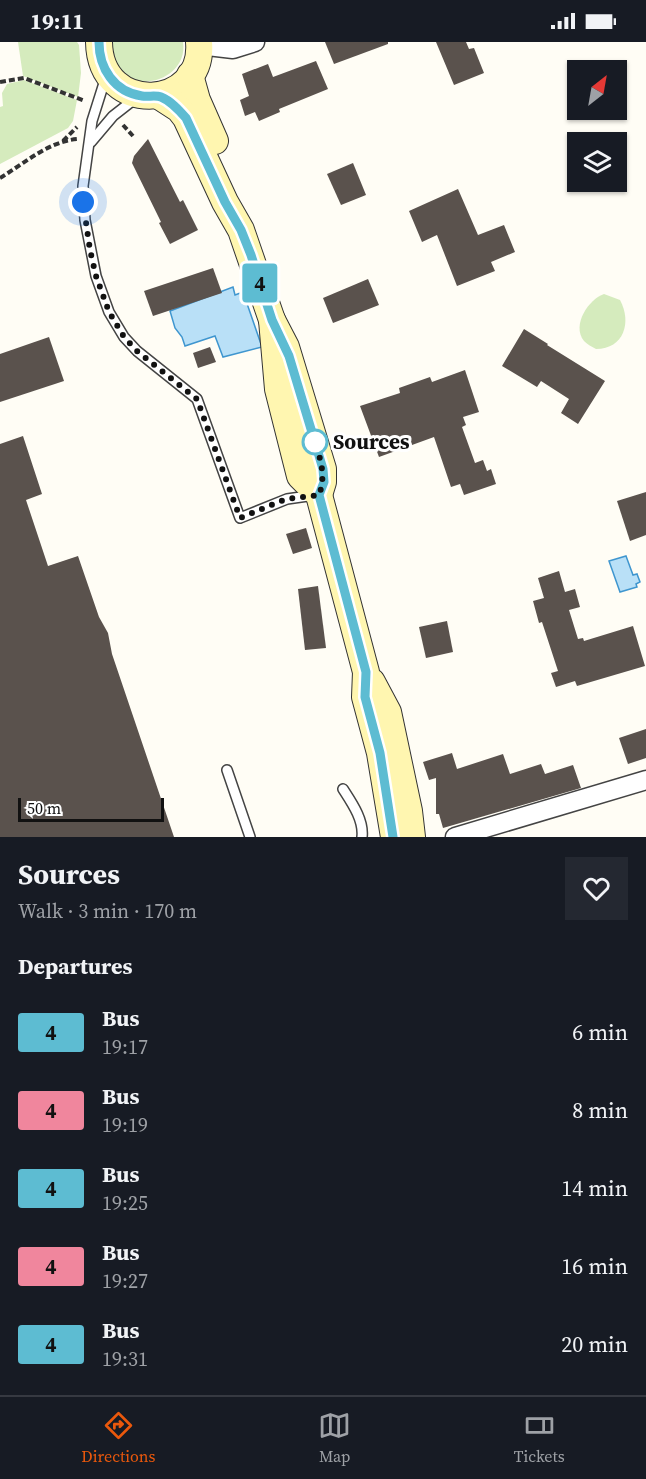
<!DOCTYPE html>
<meta charset="utf-8">
<style>
:root{--surface:#171b24;--page:#242831;--text:#f1f3f6;--muted:#9ea1a6;--line:#363941;--accent:#ea580c}
body{margin:0;font-family:"Source Serif 4",serif;background:var(--page);color:var(--text);height:100vh;display:flex;flex-direction:column;font-size:22px;white-space:nowrap}
*{box-sizing:border-box;margin:0}
p{font-size:20px;color:var(--muted)}
.icon{flex:none;width:33px;height:33px;fill:none;stroke:currentColor;stroke-width:2;stroke-linecap:round;stroke-linejoin:round}
.map{position:relative;height:795px;overflow:hidden}
.drawer{display:flex;flex-direction:column;background:var(--surface);flex:1}
.drawer>*{flex:none}
.badge{padding:0 12px;border-radius:4px;font-size:21px;line-height:39px}
.needle{width:39px;rotate:31deg}
.buttons{position:absolute;left:567px;top:18px;display:grid;gap:12px}
.buttons a{display:grid;place-items:center;width:60px;height:60px;border-radius:0px;background:var(--surface);box-shadow:0 2px 4px #0004;font-size:30px}
.scale{position:absolute;left:18px;bottom:15px;width:146px;box-sizing:border-box;padding-left:6px;border:3px solid #111;border-top:0;font-size:16px;line-height:21px;white-space:nowrap;color:#111;-webkit-text-stroke:4px #fff;paint-order:stroke}
.you{position:absolute;width:30px;height:30px;margin:-15px;border:4px solid #fff;border-radius:50%;background:#1a73e8;box-shadow:0 0 0 9px #1a73e833}
.map>.badge{position:absolute;translate:-50% -50%;box-shadow:0 0 0 3px #fff}
h2{padding:0 18px;font-size:22px;line-height:54px}
.round{display:grid;place-items:center;flex:none;width:63px;height:63px;border-radius:0px;background:var(--page)}
.headline{display:flex;align-items:center;justify-content:space-between;height:102px;padding:0 18px}
h1{font-size:28px;font-weight:700;line-height:45px}
ul{padding:0;list-style:none}
li{display:flex;align-items:center;gap:18px;height:78px;padding:0 18px}
li div{flex:1}
li b{display:block;font-size:22px}
li em{font-style:normal}
li .badge{min-width:66px;font-weight:700;text-align:center}
.status{display:flex;justify-content:space-between;align-items:center;height:42px;padding:0 30px;background:var(--surface);direction:ltr}
.status svg{height:16px;fill:currentColor}
.menu{display:flex;justify-content:space-around;align-items:center;height:84px;border-top:2px solid var(--line);background:var(--surface);font-size:16px;color:var(--muted)}
.menu a{display:grid;justify-items:center;gap:3px}
.menu .on{color:var(--accent)}
.map>svg:first-child{display:block}
</style>
<div class="status"><b>19:11</b><svg viewBox="0 0 49 12"><path d="M0 12V9h3v3zM5 12V6h3v6zM10 12V3h3v9zM15 12V0h3v12zM26 1h20v11H26zM47 4h2v5h-2z"/></svg></div>
<div class="map">
<svg width="646" height="795" viewBox="0 0 646 795">
<rect width="100%" height="100%" fill="#fffdf5"/>
<g fill="#d5ebbd">
<path d="M18 0H77L79 3 81 31 78 55 23 34Z"/>
<path d="M112 0H183C189 39 128 56 114 19 112 13 112 6 112 0Z"/>
<path d="M24 38 77 58 73 79 68 86 0 122V65L3 64 2 51 7 42Z"/>
<path d="M604 252 620 258C632 280 624 307 596 307 592 305 587 302 584 299 571 283 589 257 604 252Z"/>
</g>
<g fill="#b9e0f7" stroke="#3f96cf" stroke-width="1.5">
<path d="M233 245 235 253 243 250 262 305 223 315 215 294 185 304 182 295 175 286 170 269Z"/>
<path d="M626 514 633 533 637 532 640 540 636 542 637 545 620 550 609 519Z"/>
</g>
<g fill="#5a524d">
<path d="M325 0H388V2L334 22Z"/>
<path d="M436 0H466L469 7 474 6 484 31 454 43Z"/>
<path d="M316 19 328 47 279 67 280 70 259 79 255 70 245 74 240 58 249 54 242 32 268 22 273 35Z"/>
<path d="M148 97 180 160 183 158 198 188 170 202 159 181 161 180 132 121 134 114Z"/>
<path d="M353 121 366 153 341 163 327 132Z"/>
<path d="M458 147 478 193 504 183 515 210 491 220 495 229 457 244 437 193 422 200 409 169Z"/>
<path d="M213 226 222 251 153 274 144 249Z"/>
<path d="M368 237 379 263 333 281 323 256Z"/>
<path d="M524 287 548 302 547 303 605 339 578 382 561 371 569 357 541 339 537 345 502 324Z"/>
<path d="M49 295 64 339 0 360V312Z"/>
<path d="M210 305 216 320 198 326 193 311Z"/>
<path d="M465 328 479 370 463 375 466 383 462 385 475 421 483 418 487 429 491 427 496 442 464 453 460 442 451 445 434 395 379 415 360 364 400 351 399 346 430 335 432 340Z"/>
<path d="M23 394 42 452 26 458 48 524 78 514 99 575 108 591 112 612 174 795H0V402Z"/>
<path d="M646 450V493L630 499 617 459Z"/>
<path d="M306 486 312 506 293 512 286 492Z"/>
<path d="M559 529 565 550 575 547 580 565 569 568 578 597 583 596 584 599 633 584 645 624 577 644 575 639 556 645 551 631 558 629 542 580 539 581 533 559 544 556 538 536Z"/>
<path d="M318 544 326 606 305 608 298 547Z"/>
<path d="M447 579 453 610 426 616 419 585Z"/>
<path d="M646 687V716L628 722 619 696Z"/>
<path d="M452 711 457 727 503 712 510 732 541 722 545 732 573 723 581 746 443 786 439 772H436V736L429 738 423 720Z"/>
</g>
<g fill="none" stroke-linecap="round" stroke-linejoin="round">
<defs>
<g id="service">
<path d="M104 33V41L92 79 83 144 85 178 96 234 109 270 124 295 137 309 197 357 240 476 287 457 315 453"/>
<path d="M91 100 113 74 136 56"/>
<path d="M227 728 250 795"/>
<path d="M343 747C352 761 364 778 362 795"/>
</g>
<g id="minor">
<path d="M199 3 233 7 255 0"/>
<path d="M455 795 646 738"/>
</g>
<g id="secondary">
<path d="M99 0C100 75 205 68 199 0"/>
<path d="M190 33 197 58 215 99"/>
<path d="M159 54 179 67 186 76 225 160 241 188 272 278 286 305 323 427V440L319 453"/>
<path d="M272 278 278 347 300 434 319 453 366 630 365 655 380 711 394 795"/>
<path d="M372 640 388 670 409 769 412 795"/>
</g>
</defs>
<use href="#service" stroke="#444" stroke-width="12"/>
<use href="#minor" stroke="#444" stroke-width="21"/>
<use href="#secondary" stroke="#333" stroke-width="28"/>
<g stroke="#333" stroke-width="4" stroke-dasharray="6 3" stroke-linecap="butt">
<path d="M0 40 24 36 85 59"/>
<path d="M123 83 133 94"/>
<path d="M63 99 77 85"/>
<path d="M0 136C25 121 49 99 78 97"/>
</g>
<use href="#service" stroke="#fff" stroke-width="9"/>
<use href="#minor" stroke="#fff" stroke-width="18"/>
<use href="#secondary" stroke="#fff6b0" stroke-width="26"/>
</g>
<g fill="none" stroke-linecap="round" stroke-linejoin="round">
<defs>
<path id="line" d="M99 0C99 26 114 50 142 54 148 55 156 53 161 55 171 59 179 68 186 76L225 160 241 188 251 213 272 278 289 314 323 427 324 440 319 453 366 630 365 655 380 711 393 795"/>
</defs>
<use href="#line" stroke="#fff" stroke-width="14"/>
<use href="#line" stroke="#5dbcd2" stroke-width="9"/>
<path stroke="#111" stroke-width="6" stroke-dasharray="0 10.8" d="M83 160 90 208 96 234 109 270 124 295 137 309 197 357 240 476 286 457 319 453C326 434 321 419 315 400"/>
</g>
<circle fill="#fff" stroke="#5dbcd2" stroke-width="3" cx="315" cy="400" r="12"/>
<g text-anchor="middle" stroke-width="6" stroke-linejoin="round" paint-order="stroke">
<g font-size="21" font-weight="bold" fill="#111" stroke="#fff" text-anchor="start">
<text x="333" y="407">Sources</text>
</g>
</g>
</svg>
<div class="buttons">
<a><svg class="needle" viewBox="-14 -14 28 28"><path d="M0-13l5 13h-10z" fill="#e53935"/><path d="M0 13l5-13h-10z" fill="#9ea1a6"/></svg></a>
<a><svg class="icon" aria-label="layers" viewBox="0 0 24 24"><path d="M12 4l9 5-9 5-9-5zM3 14l9 5 9-5"/></svg></a>
</div>
<div class="scale">50 m</div>
<div class="you" style="left:83px;top:160px"></div>
<b class="badge" style="left:260px;top:241px;background:#5dbcd2;color:#111">4</b>
</div>
<section class="drawer">
<div class="headline"><div><h1>Sources</h1><p>Walk · 3 min · 170 m</p></div><a class="round"><svg class="icon" aria-label="heart" viewBox="0 0 24 24"><path d="M12 20l-8-8c-3-5 5-10 8-4 3-6 11-1 8 4z"/></svg></a></div>
<h2>Departures</h2>
<ul>
<li><span class="badge" style="background:#5dbcd2;color:#111">4</span><div><b>Bus</b><p>19:17</p></div><em>6 min</em></li>
<li><span class="badge" style="background:#f0869d;color:#111">4</span><div><b>Bus</b><p>19:19</p></div><em>8 min</em></li>
<li><span class="badge" style="background:#5dbcd2;color:#111">4</span><div><b>Bus</b><p>19:25</p></div><em>14 min</em></li>
<li><span class="badge" style="background:#f0869d;color:#111">4</span><div><b>Bus</b><p>19:27</p></div><em>16 min</em></li>
<li><span class="badge" style="background:#5dbcd2;color:#111">4</span><div><b>Bus</b><p>19:31</p></div><em>20 min</em></li>
</ul>
</section>
<nav class="menu">
<a class="on"><svg class="icon" aria-label="directions" viewBox="0 0 24 24"><path d="M12 3l9 9-9 9-9-9zM9 14v-3h6M13 9l2 2-2 2"/></svg>Directions</a>
<a><svg class="icon" aria-label="map" viewBox="0 0 24 24"><path d="M3 6l6-2 6 2 6-2v14l-6 2-6-2-6 2zM9 4v14M15 6v14"/></svg>Map</a>
<a><svg class="icon" aria-label="tickets" viewBox="0 0 24 24"><path d="M3 7h18v10H3zM15 7v10"/></svg>Tickets</a>
</nav>
